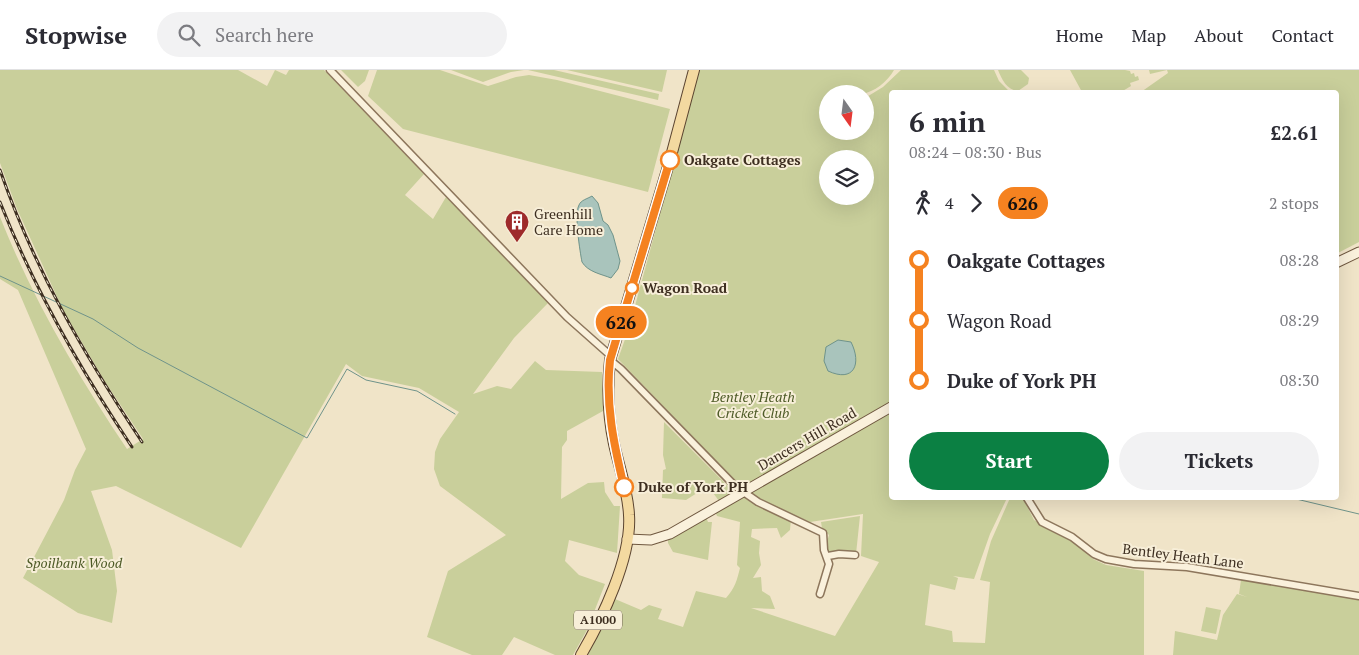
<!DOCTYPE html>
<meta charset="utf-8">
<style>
:root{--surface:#fff;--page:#f2f2f3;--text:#2b2b33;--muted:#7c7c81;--line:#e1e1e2;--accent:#0b8043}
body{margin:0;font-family:"PT Serif",serif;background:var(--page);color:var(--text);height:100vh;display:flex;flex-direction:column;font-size:19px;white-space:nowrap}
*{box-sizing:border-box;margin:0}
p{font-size:16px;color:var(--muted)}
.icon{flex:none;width:28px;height:28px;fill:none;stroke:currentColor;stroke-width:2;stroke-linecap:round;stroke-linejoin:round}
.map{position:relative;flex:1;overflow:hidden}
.details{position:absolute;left:889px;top:20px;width:450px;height:410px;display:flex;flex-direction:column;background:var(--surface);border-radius:5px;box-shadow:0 5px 20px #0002}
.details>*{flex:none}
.badge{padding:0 10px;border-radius:16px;font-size:18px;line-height:32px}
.needle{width:32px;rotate:166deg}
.tools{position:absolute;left:819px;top:15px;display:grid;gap:10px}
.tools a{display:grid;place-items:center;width:55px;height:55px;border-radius:50%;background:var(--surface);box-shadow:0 5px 20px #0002;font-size:25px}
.map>.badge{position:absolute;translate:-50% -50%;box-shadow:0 0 0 2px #fff}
.legs{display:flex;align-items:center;gap:8px;height:55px;padding:0 20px;font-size:16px}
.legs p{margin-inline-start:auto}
.head{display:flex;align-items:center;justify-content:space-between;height:85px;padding:0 20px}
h1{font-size:28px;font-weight:700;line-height:38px}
.action{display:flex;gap:10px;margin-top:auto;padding:10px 20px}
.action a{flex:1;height:58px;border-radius:30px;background:var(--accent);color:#fff;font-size:20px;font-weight:700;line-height:58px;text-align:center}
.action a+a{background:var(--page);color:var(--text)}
ul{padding:0 20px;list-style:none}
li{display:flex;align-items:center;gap:18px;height:60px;font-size:19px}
li i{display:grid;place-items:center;width:8px;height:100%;margin:0 6px;background:currentColor}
li i::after{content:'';width:12px;height:12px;margin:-6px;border:4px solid;border-radius:50%;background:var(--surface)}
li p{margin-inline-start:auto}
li:first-child i{background:linear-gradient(#0000 50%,currentColor 0)}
li:last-child i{background:linear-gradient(currentColor 50%,#0000 0)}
header{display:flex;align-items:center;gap:30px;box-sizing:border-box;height:70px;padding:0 25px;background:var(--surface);border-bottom:1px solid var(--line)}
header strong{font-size:24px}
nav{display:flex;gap:28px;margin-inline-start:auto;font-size:18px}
.search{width:350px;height:45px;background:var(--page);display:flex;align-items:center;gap:12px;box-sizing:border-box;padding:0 18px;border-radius:28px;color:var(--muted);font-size:19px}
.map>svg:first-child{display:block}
</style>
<header>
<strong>Stopwise</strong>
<div class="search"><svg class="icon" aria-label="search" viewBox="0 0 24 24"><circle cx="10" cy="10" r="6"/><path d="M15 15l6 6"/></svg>Search here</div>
<nav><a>Home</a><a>Map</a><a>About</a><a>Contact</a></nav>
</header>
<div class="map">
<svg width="1359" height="585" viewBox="0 0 1359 585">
<rect width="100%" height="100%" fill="#f0e4c8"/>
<g fill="#c9cf9b" fill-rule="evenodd">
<path d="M0 0H238L267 16 275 0 286 5 289 0H324L424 104 405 125 433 149 446 127 495 176 548 233 514 268 473 324 497 316 511 319 535 291 546 300 602 302 603 341 567 361V370L562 377 561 429 588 413 604 412 605 422 614 436H620L617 483 569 470 565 491 579 505 605 514 587 560 573 585H555L514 567 502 585H472L427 567 448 501 506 465 440 416 434 399 435 382 440 369 459 342 419 318 362 306 346 294 241 478 116 416 91 421 112 480 117 521 112 553 78 543 23 508 64 430 75 400 86 379 18 220 0 209V147C33 230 78 306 127 379L143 369 104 310 63 240 17 139 0 93Z"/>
<path d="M341 0H369L365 11 358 17Z"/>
<path d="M377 0H440L488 16 516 7 529 5 557 10 670 39 648 122 403 59 368 26Z"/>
<path d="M451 0H524L511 2 483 12Z"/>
<path d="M528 0H554L659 24 658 30Z"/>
<path d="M567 0H667L662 22Z"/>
<path d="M699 0H894C887 12 875 22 861 24L858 20 859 24H828V61H865V28L883 17 901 0H994L999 11 1010 22H891V331L742 418 618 289 629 258ZM828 89H865V126H828Z"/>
<path d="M998 0H1021L1029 8 1028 14 1018 21C1007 20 1002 10 998 0Z"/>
<path d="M1070 0H1125L1130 1 1131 4 1134 3 1135 7 1138 6 1139 10 1130 13 1131 16 1121 22H1082Z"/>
<path d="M1149 0H1359V172L1336 184V22H1141L1168 3 1167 0 1150 4Z"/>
<path d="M891 343V428H1007L990 464 974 509 953 506 958 508 955 520 930 514 925 555 952 561 953 572 985 573 990 512 980 510 991 471 1010 428H1023L1034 450 1072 471 1093 489 1106 495 1144 501V585H588L615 529 641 540 649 535 662 539 658 549 683 557 696 521 726 528C735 518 737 510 740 498L737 495 740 452 717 446 715 441 741 425 791 449 790 460 781 468 777 458 752 459 751 467 760 471 759 483 761 495 753 508 761 507 762 521 770 526 775 539 751 538 835 566 879 492 861 486 863 444 810 452 754 427 749 421Z"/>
<path d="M664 352 734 422 719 431 708 416 686 430 662 428 663 400 666 399 663 385Z"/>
<path d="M860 446 856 484 828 482 826 475 829 465 822 458 821 452Z"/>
<path d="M706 447 708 452H712L708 490 673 482 668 473V468Z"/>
<path d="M1241 510 1359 528V585H1173L1175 561 1217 570 1223 545 1237 524 1247 527 1239 524Z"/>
<path d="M1206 537 1221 540 1216 564 1201 561Z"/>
</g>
<g fill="#a9c4bc" stroke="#6f938a">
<path d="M592 126 598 133 603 151 608 155 613 165 620 191 618 199 611 208C601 204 588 202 582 192 580 182 574 144 579 135 581 130 587 129 592 126Z"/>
<path d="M838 270 851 272C862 294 854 313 828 301L824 291 826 277Z"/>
</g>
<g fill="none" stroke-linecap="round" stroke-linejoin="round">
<g stroke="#6f938a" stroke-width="1">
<path d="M0 206 93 249 138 278 307 368 347 299 366 310 417 321 455 344"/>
<path d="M1292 428 1359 444"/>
</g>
<defs>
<g id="street">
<path d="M330 0 567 247 611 286"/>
<path d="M610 290 621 299 735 416 758 432 823 463 824 480 829 494 820 524"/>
<path d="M1027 428 1042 452 1072 467 1094 484 1106 489 1134 494 1187 497 1359 526"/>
<path d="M828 486 839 484 855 485"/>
</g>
<g id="secondary">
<path d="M1336 193 1359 182"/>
<path d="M627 469 651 470 670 464 891 337"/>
</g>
<path id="primary" d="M581 585C602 549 632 487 629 445 628 421 619 397 614 374 608 346 607 318 610 290L670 90 694 0"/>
</defs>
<use href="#street" stroke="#8d765c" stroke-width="9"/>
<use href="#secondary" stroke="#6f573f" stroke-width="11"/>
<use href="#primary" stroke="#5b4430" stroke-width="12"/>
<use href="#street" stroke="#faf1dc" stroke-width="6"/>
<use href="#secondary" stroke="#faf1dc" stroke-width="9"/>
<use href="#primary" stroke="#f3d9a0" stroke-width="10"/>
<defs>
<g id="rail">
<path d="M0 100C34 199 85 286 142 372"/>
<path d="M0 132C34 219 80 299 132 377"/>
</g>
</defs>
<use href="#rail" stroke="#3d2e20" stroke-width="3"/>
<use href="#rail" stroke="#f7eed8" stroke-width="1" stroke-dasharray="4" stroke-linecap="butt"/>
</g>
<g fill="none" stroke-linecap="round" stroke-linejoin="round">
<defs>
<path id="line-1" d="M624 417C614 375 605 334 610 290L670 90"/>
</defs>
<use href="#line-1" stroke="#fff" stroke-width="11"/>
<use href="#line-1" stroke="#f58220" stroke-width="8"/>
</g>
<defs>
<symbol id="building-pin" viewBox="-11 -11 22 30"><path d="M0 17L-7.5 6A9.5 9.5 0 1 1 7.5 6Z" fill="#9e2a2b" stroke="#f7eed8"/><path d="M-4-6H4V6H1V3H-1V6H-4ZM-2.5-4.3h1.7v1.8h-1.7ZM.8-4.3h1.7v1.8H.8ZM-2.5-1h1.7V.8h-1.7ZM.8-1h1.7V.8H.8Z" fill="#fff"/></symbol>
</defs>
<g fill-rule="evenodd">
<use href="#building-pin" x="503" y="138" width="28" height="38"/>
</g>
<g fill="#fff" stroke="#f58220" stroke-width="2.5">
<circle cx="670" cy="90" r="9"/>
<circle cx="632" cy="218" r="6"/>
<circle cx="624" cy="417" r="9"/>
</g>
<g text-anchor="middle" stroke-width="4" stroke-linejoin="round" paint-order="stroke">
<rect fill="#f7eed8" stroke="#756857" stroke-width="1" x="574" y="540.5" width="48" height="19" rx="4"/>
<g font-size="12" font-weight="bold" fill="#3d2e20">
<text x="598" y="554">A1000</text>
</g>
<g font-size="14" font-weight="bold" fill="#3d2e20" stroke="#f7eed8" text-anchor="start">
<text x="684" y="95">Oakgate Cottages</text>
<text x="643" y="223">Wagon Road</text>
<text x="638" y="422">Duke of York PH</text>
</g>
<g font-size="14" fill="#3d2e20" stroke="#f7eed8" text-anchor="start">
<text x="534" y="149">Greenhill<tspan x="534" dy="16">Care Home</tspan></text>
</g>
<g font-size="14" font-style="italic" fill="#4d5a26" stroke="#f7eed8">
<text x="753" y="332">Bentley Heath<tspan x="753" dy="16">Cricket Club</tspan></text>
<text x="74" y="498">Spoilbank Wood</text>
</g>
<g font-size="14" fill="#3d2e20" stroke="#f7eed8">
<text transform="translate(807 369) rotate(-30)" y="5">Dancers Hill Road</text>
<text transform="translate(1183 486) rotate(7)" y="5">Bentley Heath Lane</text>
</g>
</g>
</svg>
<div class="tools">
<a><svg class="needle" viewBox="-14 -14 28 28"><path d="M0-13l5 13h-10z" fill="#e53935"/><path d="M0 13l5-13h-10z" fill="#7c7c81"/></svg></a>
<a><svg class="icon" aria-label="layers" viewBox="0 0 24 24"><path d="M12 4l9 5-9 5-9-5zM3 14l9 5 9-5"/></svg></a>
</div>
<b class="badge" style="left:621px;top:252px;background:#f58220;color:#111">626</b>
<section class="details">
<div class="head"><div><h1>6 min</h1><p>08:24 – 08:30 · Bus</p></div><b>£2.61</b></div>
<div class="legs"><svg class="icon" aria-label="walk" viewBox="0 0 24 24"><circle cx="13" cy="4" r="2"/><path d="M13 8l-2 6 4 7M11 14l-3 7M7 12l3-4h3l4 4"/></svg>4<svg class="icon" aria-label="forward" viewBox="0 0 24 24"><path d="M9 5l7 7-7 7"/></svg><b class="badge" style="background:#f58220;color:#111">626</b><p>2 stops</p></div>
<ul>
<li><i style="color:#f58220"></i><b>Oakgate Cottages</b><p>08:28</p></li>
<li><i style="color:#f58220"></i><span>Wagon Road</span><p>08:29</p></li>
<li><i style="color:#f58220"></i><b>Duke of York PH</b><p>08:30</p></li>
</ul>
<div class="action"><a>Start</a><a>Tickets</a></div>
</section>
</div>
